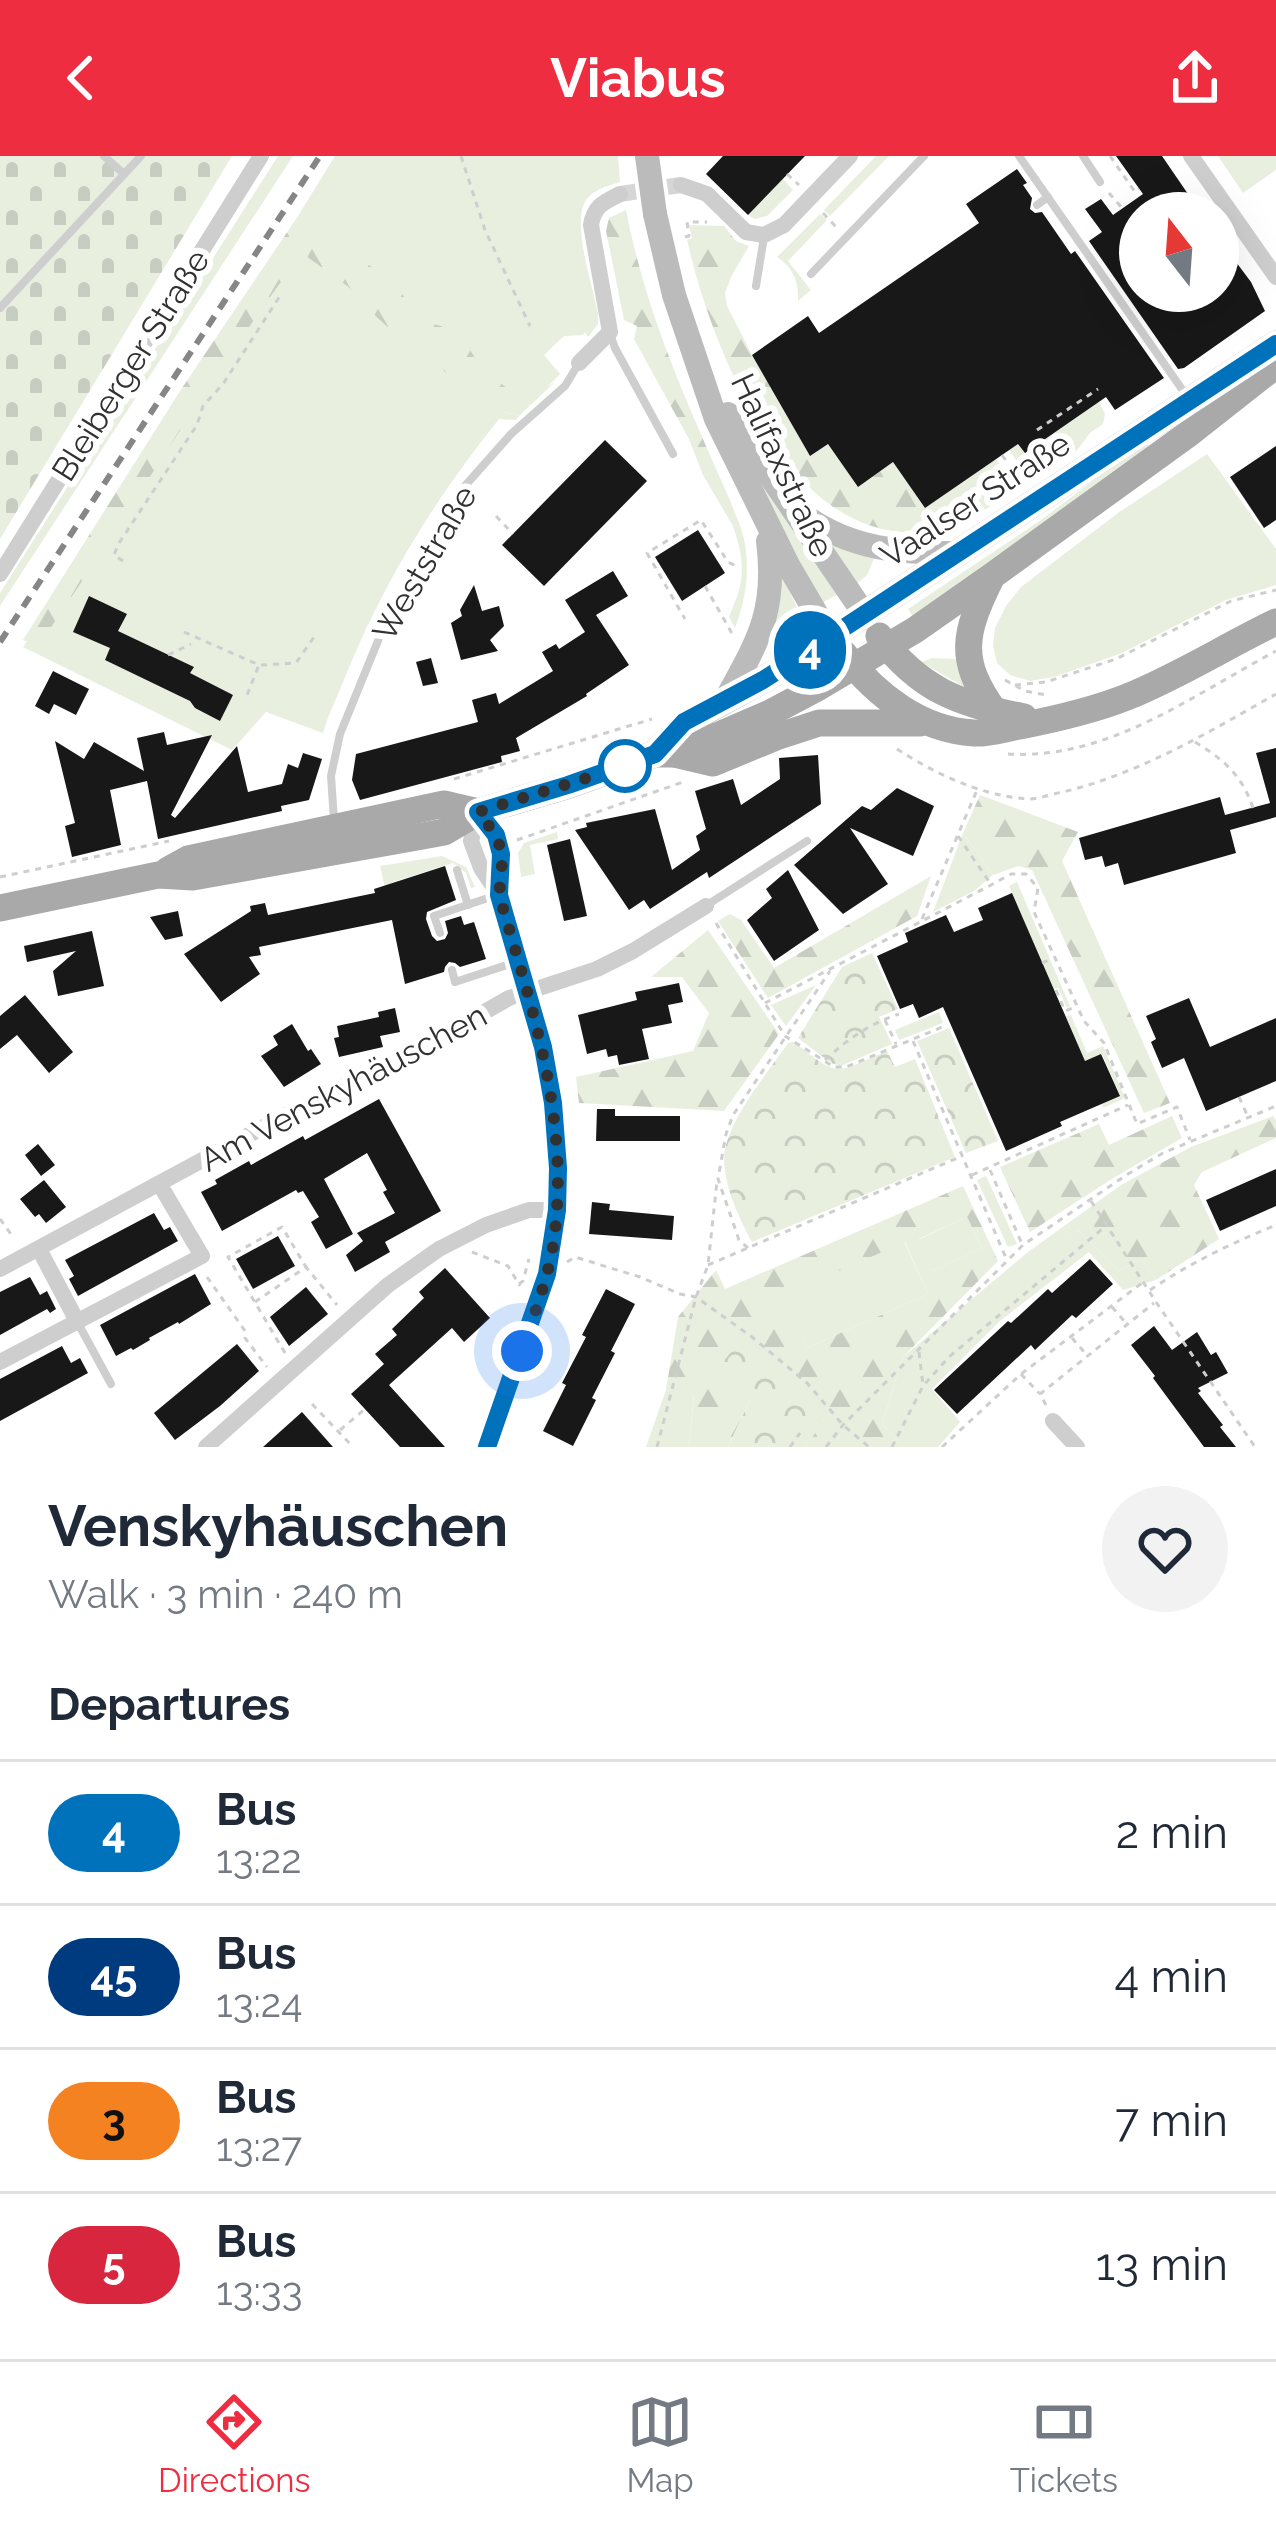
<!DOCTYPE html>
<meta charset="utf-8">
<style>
:root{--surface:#fff;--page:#f2f2f3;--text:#1f2937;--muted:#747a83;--line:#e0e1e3;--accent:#ef2d40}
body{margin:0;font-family:Raleway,sans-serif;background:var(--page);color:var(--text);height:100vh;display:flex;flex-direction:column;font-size:45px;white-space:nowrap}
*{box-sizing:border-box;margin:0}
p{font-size:39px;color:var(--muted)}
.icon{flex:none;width:66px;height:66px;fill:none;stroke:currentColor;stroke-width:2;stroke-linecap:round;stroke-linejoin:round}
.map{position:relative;height:1291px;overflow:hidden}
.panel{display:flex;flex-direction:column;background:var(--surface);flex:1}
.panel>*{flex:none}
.badge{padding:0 24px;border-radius:39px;font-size:42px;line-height:78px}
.needle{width:78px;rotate:343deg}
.controls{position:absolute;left:1119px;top:36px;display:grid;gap:24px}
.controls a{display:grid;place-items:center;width:120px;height:120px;border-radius:50%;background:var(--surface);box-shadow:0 12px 48px #0002;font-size:60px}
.you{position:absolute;width:60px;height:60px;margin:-30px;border:9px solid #fff;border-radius:50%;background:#1a73e8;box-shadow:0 0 0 18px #1a73e833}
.map>.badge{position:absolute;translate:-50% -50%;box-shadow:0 0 0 6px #fff}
h2{padding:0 48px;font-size:45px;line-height:108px}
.round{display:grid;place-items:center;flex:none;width:126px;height:126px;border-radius:63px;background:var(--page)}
.overview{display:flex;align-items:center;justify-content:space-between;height:204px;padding:0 48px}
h1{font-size:57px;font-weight:700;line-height:90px}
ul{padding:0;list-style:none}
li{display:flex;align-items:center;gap:36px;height:144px;padding:0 48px;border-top:3px solid var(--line)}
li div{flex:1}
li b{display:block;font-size:45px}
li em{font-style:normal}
li .badge{min-width:132px;font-weight:700;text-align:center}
header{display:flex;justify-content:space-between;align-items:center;height:156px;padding:0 48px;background:var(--accent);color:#fff;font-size:54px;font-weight:700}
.dock{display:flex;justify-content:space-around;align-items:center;height:168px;border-top:3px solid var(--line);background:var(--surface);font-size:33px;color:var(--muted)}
.dock a{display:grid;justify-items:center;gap:6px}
.dock .selected{color:var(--accent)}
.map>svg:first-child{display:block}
</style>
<header><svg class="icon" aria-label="back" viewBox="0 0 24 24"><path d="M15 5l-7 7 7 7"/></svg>Viabus<svg class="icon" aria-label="share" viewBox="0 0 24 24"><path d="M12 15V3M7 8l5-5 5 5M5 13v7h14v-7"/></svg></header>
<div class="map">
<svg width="1276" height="1291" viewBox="0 0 1276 1291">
<defs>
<pattern id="forest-firs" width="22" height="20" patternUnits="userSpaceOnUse" patternTransform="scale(3)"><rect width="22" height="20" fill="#e8efdf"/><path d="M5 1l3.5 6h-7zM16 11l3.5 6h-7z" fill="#c7cdc0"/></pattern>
<pattern id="cemetery-stones" width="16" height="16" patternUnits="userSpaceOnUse" patternTransform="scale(3)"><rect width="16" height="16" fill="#e8efdf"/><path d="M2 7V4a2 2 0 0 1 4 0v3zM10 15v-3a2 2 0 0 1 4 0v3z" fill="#c7cdc0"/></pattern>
<pattern id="park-crowns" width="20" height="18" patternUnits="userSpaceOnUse" patternTransform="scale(3)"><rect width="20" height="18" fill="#e8efdf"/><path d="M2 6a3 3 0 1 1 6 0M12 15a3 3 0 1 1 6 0" fill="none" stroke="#c7cdc0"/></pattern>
</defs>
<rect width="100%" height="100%" fill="#fff"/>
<g fill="#e8efdf">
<path d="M278 0H293L0 450V437Z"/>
<path d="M335 0H618L620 26C608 30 594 33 586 44 571 67 593 131 598 158V168L588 181 585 176 583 179 564 180 544 199 560 218 525 254 502 256 520 259 516 264 499 263C432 347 383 427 343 526 336 544 328 559 323 577L266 556 232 594 23 491 307 67 298 60Z"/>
<path d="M876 0H889L830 60 824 54Z"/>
<path d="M1218 0H1276V14L1243 37Z"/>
<path d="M783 23 793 34 767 60 755 63 748 59Z"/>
<path d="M820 58 827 64 788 105 811 134 798 145C799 126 793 111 777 101Z"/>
<path d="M1099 246 1105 258 1103 268 1090 277 1078 293 1030 324 1009 294 1018 288 1026 297Z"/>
<path d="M1144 286 1150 291 914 462 908 453 1041 364Z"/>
<path d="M1207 298 1276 393V429L1226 444 1122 497 1054 521 1030 525 1010 519 997 507 993 490 995 472 1006 450 1021 431 1118 357Z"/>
<path d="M996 303 1017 333 1008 339 988 337 954 351 925 352Z"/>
<path d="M752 315 842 436 820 448Z"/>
<path d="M739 367C752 400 748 439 735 472L729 461C745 424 746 409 733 370Z"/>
<path d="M824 380 875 400 867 419 854 430Z"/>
<path d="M782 420 802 462 787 468 768 467Z"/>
<path d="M932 502 958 503 966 532 921 506Z"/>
<path d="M557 676 558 683 530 689 535 718 521 721 518 697 524 687Z"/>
<path d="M963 677 993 719 974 735 933 756Z"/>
<path d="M442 700 466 711 475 731 471 732 466 717 453 707 393 726 385 732 380 710Z"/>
<path d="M1017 726 1070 850 1067 852 1058 832 1054 833 1009 730Z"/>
<path d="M939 856 943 867 899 884 895 874Z"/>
<path d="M1071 859 1087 897 1103 890 1125 942 1103 952 1102 948 1120 939 1102 898 1085 905 1066 860Z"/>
<path d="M986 1020 1017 1088 1008 1091 977 1024Z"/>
<path d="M967 1061 982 1092 932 1115 918 1084Z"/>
<path d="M1078 1074 1118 1115 1141 1103 1156 1124 1123 1134 1089 1096 1000 1165 932 1233 960 1266 938 1291H904L882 1268 903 1201 1028 1096 1037 1106Z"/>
<path d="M904 1085 928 1138 807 1192 783 1139Z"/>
<path d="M666 1234 694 1238 689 1291H646Z"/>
</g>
<g fill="url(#forest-firs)" fill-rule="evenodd">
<path d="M626 54C647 161 686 244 729 342L739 367 733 370 703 319 689 283 634 183 637 170 624 164 606 75 609 62Z"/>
<path d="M298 60 395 127 410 150 426 166 441 170 464 185 481 211 514 238 527 243 555 226 520 259 502 256 481 246 445 216 429 195 408 179 391 174 369 154 350 132 302 97C208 223 128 360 39 489L23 484 180 235Z"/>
<path d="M689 69 724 70 736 85 749 90 732 119 725 137 727 150 752 199 810 300 828 288 858 331 893 306 925 352 954 351 988 337 1008 339C987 352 967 368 942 373 795 406 712 195 687 84L692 82Z"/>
<path d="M980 639 1078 676 1062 705 1170 947 1144 957 1032 714 1019 710 993 719 963 677Z"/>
<path d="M931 720 917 760 768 842 718 765 730 758 741 764 774 812Z"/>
<path d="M708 774 779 878 724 955 579 947 576 921 693 895 709 857 682 821H651Z"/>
<path d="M816 829 786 870 771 849Z"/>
<path d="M1172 960 1182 982 1115 1021 1030 1076 1000 1011 1099 968 1109 989Z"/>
<path d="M1273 960 1276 964V982L1202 1016 1194 1029 1219 1083 1156 1124 1141 1103 1118 1115 1078 1074 1037 1107 1028 1096 1121 1029 1191 991Z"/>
<path d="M963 1030 998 1105 903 1201 882 1268 904 1291H805L824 1264 750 1244 728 1291H689L694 1239 666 1234 678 1161 716 1114 725 1133ZM967 1061 982 1092 932 1115 919 1083ZM905 1086 928 1138 807 1192 784 1139Z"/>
</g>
<path fill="url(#cemetery-stones)" d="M0 0H232L0 383Z"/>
<g fill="url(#park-crowns)">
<path d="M872 797 898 853 879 861 892 888 841 910 831 907 798 882 842 811Z"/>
<path d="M949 872 998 985 966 997 917 885Z"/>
<path d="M794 886C841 923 834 917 887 895L895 911 915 903 955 1001 752 1086C739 1062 725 1032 724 1004 724 967 768 917 788 887Z"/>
<path d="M737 1189 801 1237 824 1265 805 1291H728L750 1244 717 1213Z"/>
</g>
<g fill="#181818">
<path d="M723 0H805L748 59 706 18Z"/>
<path d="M1116 0H1162L1201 57H1140V135H1218V82L1251 126 1265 155 1184 212 1178 213 1089 85 1102 76 1085 53 1101 43 1113 59 1143 38Z"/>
<path d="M1017 13 1027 27 1023 29 1032 42 1030 53 1035 57 1042 56 1071 98 1075 95 1164 222 1115 254 1106 241 1025 297 1018 288 925 352 893 306 858 331 828 288 810 300 752 199 808 160 819 177 979 67 966 48Z"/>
<path d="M605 284 647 325 544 430 502 389Z"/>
<path d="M1276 290V364L1264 372 1230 321Z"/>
<path d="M698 374 725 417 682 445 655 401Z"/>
<path d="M613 415 628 440 596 459 629 509 586 538 587 540 516 582 520 595 501 600 502 606 360 644 352 624 356 598 478 566 472 544 496 537 499 548 553 515 542 496 556 488 559 493 585 476 565 444Z"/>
<path d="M474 429 482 455 499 450 504 470 490 484 498 495 461 504 451 467 462 460 460 454Z"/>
<path d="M89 440 127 458 118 475 194 511 190 517 233 539 220 565 195 552 190 545 105 504 110 492 73 476Z"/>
<path d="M431 502 438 527 423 530 416 506Z"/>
<path d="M53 515 89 533 76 559 54 548 49 558 35 550Z"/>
<path d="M164 576 167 589 212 579 171 659 175 662 237 590 248 636 282 628 288 608 298 612 303 597 322 603 309 644 281 650 282 655 158 683 147 625 110 634 121 689 72 701 65 670 75 667 55 585 84 603 94 586 144 615 137 582Z"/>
<path d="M1276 592V661L1230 674 1236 697 1124 729 1118 707 1105 711 1102 700 1085 704 1079 682 1220 641 1225 659 1270 647 1256 597Z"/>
<path d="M818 599 821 648 709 722 707 716 650 753 644 744 629 754 575 674 587 671 586 667 655 653 672 714 700 694 696 680 706 673 695 635 733 623 741 649 780 623 779 602Z"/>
<path d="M897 632 934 650 913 700 850 672 888 728 843 758 794 709 862 650 871 654Z"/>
<path d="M570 683 587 760 564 765 547 689Z"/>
<path d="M445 710 456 744 427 756 426 763 432 780 437 785 445 783 448 777 445 765 461 760 464 769 474 766 486 803 460 811 455 807 449 806 445 811 444 816 405 828 392 764 259 791 261 799 249 801 260 818 221 846 184 798 251 755 250 750 265 747 268 759 375 737 374 733Z"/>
<path d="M788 714 819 774 774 805 747 764 772 742 766 733Z"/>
<path d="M1012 737 1085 905 1101 898 1120 940 1060 966 1062 970 1006 995 943 851 919 862 913 848 900 853 877 800 908 786 905 777 946 759 954 776 983 764 978 752Z"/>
<path d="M178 755 183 780 165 784 150 761Z"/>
<path d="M92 775 104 830 58 840 53 815 76 795 27 806 24 790Z"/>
<path d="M679 827 683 846 668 849 672 867 642 873 649 903 619 909 617 899 608 901 606 893 587 898 578 859 637 844 635 836Z"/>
<path d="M25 839 73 896 49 917 17 879 0 893V860Z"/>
<path d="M1189 842 1210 891 1276 862V925L1206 955 1184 902 1162 912 1151 886 1156 883 1146 860Z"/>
<path d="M395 852 400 876 380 880 383 891 339 901 334 882 339 881 337 870 379 861 378 856Z"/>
<path d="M292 868 308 895 311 893 321 908 284 931 261 900 278 889 273 880Z"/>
<path d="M379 943 441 1055 385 1086 390 1096 355 1116 346 1099 363 1085 357 1077 395 1057 383 1036 387 1034 367 997 324 1023 353 1078 326 1093 311 1066 319 1061 303 1035 298 1037 296 1034 222 1075 201 1036 217 1028 215 1024 249 1005 251 1009 303 980 305 984Z"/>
<path d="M597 953H615V960H680V985H596Z"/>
<path d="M38 988 55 1009 41 1020 25 999Z"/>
<path d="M1276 1013V1050L1220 1075 1206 1044Z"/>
<path d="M44 1024 66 1051 46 1067 39 1058 35 1061 20 1043Z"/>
<path d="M592 1046 610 1048 609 1054 674 1060 672 1084 589 1078Z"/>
<path d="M154 1057 164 1074 170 1071 178 1085 78 1140 69 1123 74 1120 65 1104Z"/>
<path d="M278 1080 295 1110 253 1133 236 1103Z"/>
<path d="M1090 1103 1113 1128 1076 1162 1072 1159 1035 1194 1031 1189 957 1258 934 1234 1008 1165 1011 1167 1048 1133 1052 1137Z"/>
<path d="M445 1112 490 1162 464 1186 452 1172 389 1229 445 1291H400L351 1238 384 1208 375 1198 397 1179 392 1173 424 1142 419 1136Z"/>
<path d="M195 1118 211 1148 179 1168 178 1166 149 1182 150 1184 133 1194 131 1192 116 1200 100 1169Z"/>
<path d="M30 1121 40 1139 47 1135 56 1153 50 1157 47 1153 0 1179V1136Z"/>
<path d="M306 1131 328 1158 289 1190 270 1161Z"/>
<path d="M606 1133 635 1148 611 1195 615 1197 592 1242 596 1244 573 1290 543 1275 566 1229 562 1227 586 1181 582 1179Z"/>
<path d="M1154 1170 1172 1194 1197 1176 1211 1199 1216 1196 1228 1217 1198 1232 1201 1235 1198 1237 1223 1269 1220 1271 1236 1291H1204L1153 1222 1155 1220 1131 1189Z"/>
<path d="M237 1188 259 1215 220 1250 175 1284 154 1257Z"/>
<path d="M62 1190 71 1207 80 1202 88 1217 0 1265V1223Z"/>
<path d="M302 1256 333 1291H263Z"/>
</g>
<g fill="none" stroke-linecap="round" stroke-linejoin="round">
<path stroke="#d6d6d6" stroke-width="16" stroke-dasharray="16 8" stroke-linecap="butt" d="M620 38 681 29"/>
<g stroke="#cecece" stroke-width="3" stroke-dasharray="6 6" stroke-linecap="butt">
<path d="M461 0 485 74 530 170"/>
<path d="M1110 0 1135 36 1139 33"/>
<path d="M787 18 799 29"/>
<path d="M1109 37 1122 52"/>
<path d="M823 57 837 72"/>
<path d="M685 81 689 80 687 66H707"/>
<path d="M1037 274 1098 233"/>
<path d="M1002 299 1022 327"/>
<path d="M496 360 513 378"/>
<path d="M683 375 701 364 728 406 738 411"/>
<path d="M678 378 647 397 685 463"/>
<path d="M123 405 114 399 119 387 197 269 203 250 223 228 280 140"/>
<path d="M705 430 734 481"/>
<path d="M184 476 259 509 247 539"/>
<path d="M168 499 191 488"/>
<path d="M261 509 296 507 314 481"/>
<path d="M1005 524 1025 535 1046 539"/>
<path d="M1015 529 1046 526 1116 503 1231 445 1276 434"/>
<path d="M1195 586C1223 603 1242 619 1253 652"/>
<path d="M897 593C936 618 979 639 1027 643 1039 643 1052 638 1063 636 1141 617 1207 577 1276 538"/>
<path d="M1008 598C1108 604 1191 540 1276 495"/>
<path d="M454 623 652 563"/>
<path d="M958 680 990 727"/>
<path d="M517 684 683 626"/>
<path d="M0 721 169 685"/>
<path d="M922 763 977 634"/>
<path d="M716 767 785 880 834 911H846L947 869"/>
<path d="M1042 807 1053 802"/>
<path d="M1056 834 1065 855 1075 851"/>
<path d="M765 847 991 729 1011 718H1026L1038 732 1034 756 1084 865 1104 887 1137 968 1177 951 1190 984"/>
<path d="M885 864 896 888"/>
<path d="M913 885 1006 1102"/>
<path d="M825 904C848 883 869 868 899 858"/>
<path d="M1239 941 1248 961"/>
<path d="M990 1014 1022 1088"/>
<path d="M972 1019 1128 949"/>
<path d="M1091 1045 1156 1146 1255 1291"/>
<path d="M0 1063 13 1081"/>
<path d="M748 1092 739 1084 718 1023 726 978 733 959 830 815"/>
<path d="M472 1096 508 1110 520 1130"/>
<path d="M567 1106 575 1101 640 1121 680 1138 696 1141 752 1181 807 1227 843 1269 869 1291"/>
<path d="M708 1109 962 1000"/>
<path d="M207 1121 245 1175V1182L267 1211"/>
<path d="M519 1128 523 1125 529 1103"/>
<path d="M1150 1134C1190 1107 1232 1087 1276 1069"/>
<path d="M255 1146 306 1111 337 1149"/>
<path d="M1112 1151 1125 1166"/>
<path d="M1072 1182 1085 1197"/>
<path d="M919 1196 923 1229"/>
<path d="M285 1197 228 1101 282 1071 306 1111"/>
<path d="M1021 1218 1039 1237"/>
<path d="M312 1248 353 1291"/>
<path d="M1046 1249 1040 1238 1154 1147"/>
<path d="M340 1274 365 1253"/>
<path d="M657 1291 696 1141 708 1109 717 1025"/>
<path d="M790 1291 800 1277"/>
<path d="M826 1291 843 1269 1023 1089 1128 1018 1163 997 1276 950"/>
<path d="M892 1291 923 1230 949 1201 1107 1069"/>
<path d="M942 1291 1021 1218 1142 1127"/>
</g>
<g stroke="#cecece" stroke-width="8">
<path d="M104 0 124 18"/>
<path d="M1019 0 1186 239"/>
<path d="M1083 0 1100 26"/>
<path d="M1037 49 1048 41"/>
<path d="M811 118 924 0"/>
<path d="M756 130 764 81"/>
<path d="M0 152 141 0"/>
<path d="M610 178 615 192 673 298"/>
<path d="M334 664 331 620 340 578 382 475 427 392 464 331 511 278 565 230 579 207"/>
<path d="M457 714 468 749"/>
<path d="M707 749 807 685"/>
<path d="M440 777 434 760 497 739"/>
<path d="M452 814 455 826 516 806"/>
<path d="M79 1169 111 1228"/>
</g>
<g stroke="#cecece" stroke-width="16">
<path d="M1191 0 1276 121"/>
<path d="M681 29 707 38 746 76 764 79 784 69 850 0"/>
<path d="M579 207 610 176 591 69C594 50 604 46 620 38"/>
<path d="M0 418 261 0"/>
<path d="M478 656 471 685 481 712 499 739 543 891 553 947 558 1012 557 1054 547 1118 487 1291"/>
<path d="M478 656C502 687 502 699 499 738"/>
<path d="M39 1093 78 1167"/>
<path d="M0 1113 284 960 400 904 509 842 597 813 633 795 706 750"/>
<path d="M0 1206 202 1100 160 1029"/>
<path d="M1053 1265 1077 1291"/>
<path d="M206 1291 388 1129 439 1093 486 1069 529 1054H557"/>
</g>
<g stroke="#bbb" stroke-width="24">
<path d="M655 58 674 139 716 263 788 409 830 481"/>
<path d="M728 258 865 459"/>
<path d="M802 358C850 394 902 397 959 397"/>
<path d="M725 545C758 485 777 456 768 385"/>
</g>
<g stroke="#a9a9a9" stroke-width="27">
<path d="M991 422C964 477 957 504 995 556"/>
<path d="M879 480C920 534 959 548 1024 561"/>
<path d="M844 498C876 539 920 574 974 577 989 578 1006 572 1020 570 1056 563 1094 554 1127 541 1179 520 1226 490 1276 466"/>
<path d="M655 598 684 567 763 524 807 496 1276 188"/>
<path d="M675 598 713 607 776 581 819 567H920"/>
<path d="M168 714 188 703 444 648 478 656"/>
<path d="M0 752 158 719 193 721 428 679 444 676 478 656 569 629 655 598H675L768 558 819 531 915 474 992 420 1191 276 1276 209"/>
</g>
<path stroke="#868686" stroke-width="6" stroke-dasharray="12 9" stroke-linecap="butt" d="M0 486 320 0"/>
<path stroke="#bbb" stroke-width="24" d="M647 0 655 58"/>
</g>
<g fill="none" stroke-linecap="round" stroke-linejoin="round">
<defs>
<path id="line" d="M487 1291 547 1118 557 1054 558 1012 553 947 543 891 499 739 501 698 496 679 478 656 568 629 655 598 684 566 763 524 807 496 1276 188"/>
</defs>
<use href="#line" stroke="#fff" stroke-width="27"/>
<use href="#line" stroke="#0072bc" stroke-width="18"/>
<path stroke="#313131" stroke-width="12" stroke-dasharray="0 21.6" d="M522 1195C533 1161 547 1126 553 1090 571 971 535 861 502 749 497 733 502 719 502 704 501 683 490 671 478 656L625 610"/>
</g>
<circle fill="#fff" stroke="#0072bc" stroke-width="6" cx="625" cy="610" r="24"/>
<g text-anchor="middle" stroke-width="12" stroke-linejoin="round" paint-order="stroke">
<g font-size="33" fill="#313131" stroke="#fff">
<text transform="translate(130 209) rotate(-58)" y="12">Bleiberger Straße</text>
<text transform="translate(783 309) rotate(65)" y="12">Halifaxstraße</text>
<text transform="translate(975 343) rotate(-33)" y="12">Vaalser Straße</text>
<text transform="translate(424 407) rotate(-60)" y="12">Weststraße</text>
<text transform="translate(343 931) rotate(-28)" y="12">Am Venskyhäuschen</text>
</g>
</g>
</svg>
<div class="controls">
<a><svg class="needle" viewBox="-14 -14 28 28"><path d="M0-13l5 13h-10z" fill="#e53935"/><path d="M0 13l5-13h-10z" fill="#747a83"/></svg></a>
</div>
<div class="you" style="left:522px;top:1195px"></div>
<b class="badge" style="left:810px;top:494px;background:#0072bc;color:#fff">4</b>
</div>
<section class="panel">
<div class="overview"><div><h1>Venskyhäuschen</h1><p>Walk · 3 min · 240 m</p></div><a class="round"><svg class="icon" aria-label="heart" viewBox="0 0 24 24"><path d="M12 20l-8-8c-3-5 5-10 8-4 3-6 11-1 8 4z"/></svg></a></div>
<h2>Departures</h2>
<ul>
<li><span class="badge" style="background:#0072bc;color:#fff">4</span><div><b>Bus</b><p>13:22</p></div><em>2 min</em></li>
<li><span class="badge" style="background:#003b80;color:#fff">45</span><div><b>Bus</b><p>13:24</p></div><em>4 min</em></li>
<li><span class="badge" style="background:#f58220;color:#111">3</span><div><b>Bus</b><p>13:27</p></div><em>7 min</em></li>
<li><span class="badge" style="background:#d7263d;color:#fff">5</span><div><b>Bus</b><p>13:33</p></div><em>13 min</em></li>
</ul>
</section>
<nav class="dock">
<a class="selected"><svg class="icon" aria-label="directions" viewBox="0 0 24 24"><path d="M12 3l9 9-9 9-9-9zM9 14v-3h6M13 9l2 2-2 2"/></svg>Directions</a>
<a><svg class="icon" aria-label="map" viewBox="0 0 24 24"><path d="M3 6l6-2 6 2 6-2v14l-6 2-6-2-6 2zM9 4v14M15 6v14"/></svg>Map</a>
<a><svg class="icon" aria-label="tickets" viewBox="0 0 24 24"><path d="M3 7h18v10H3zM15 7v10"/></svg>Tickets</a>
</nav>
